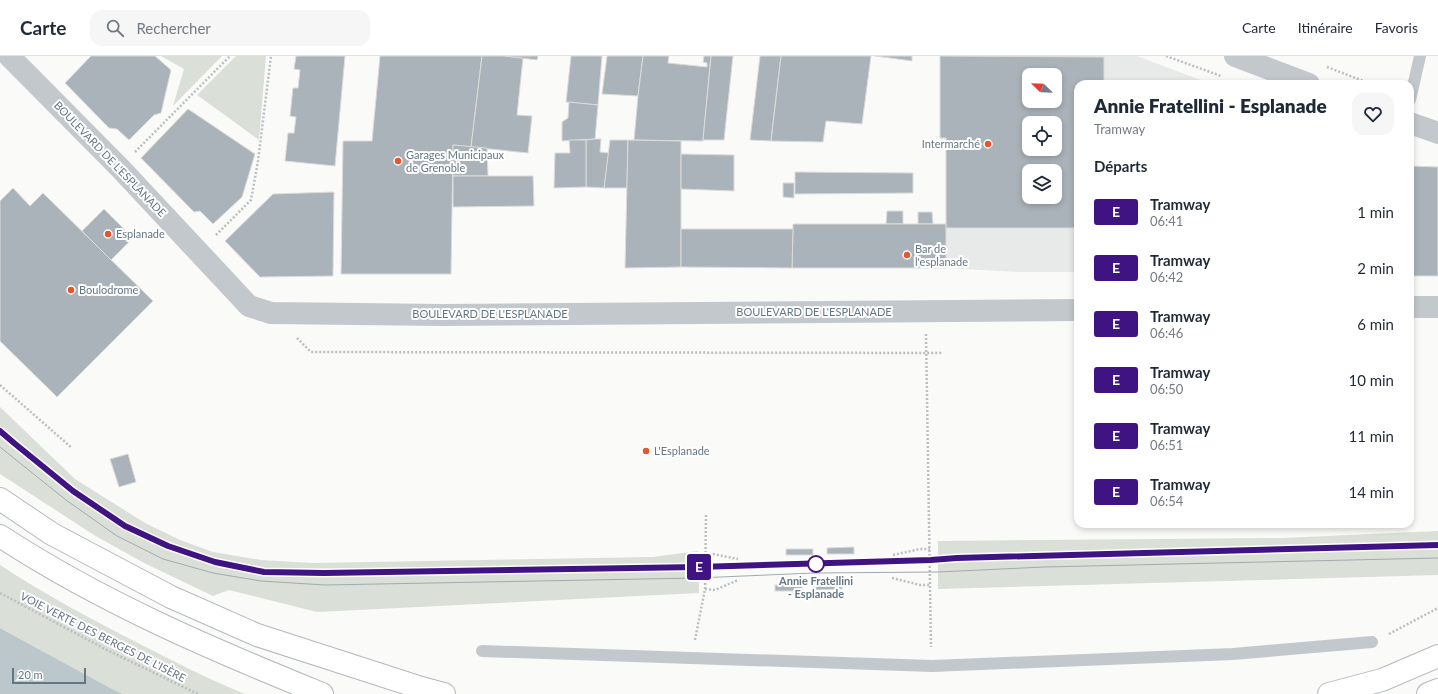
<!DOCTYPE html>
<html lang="fr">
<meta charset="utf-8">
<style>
:root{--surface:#fff;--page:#f6f6f7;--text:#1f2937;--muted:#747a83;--line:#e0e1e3}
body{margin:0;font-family:Lato,sans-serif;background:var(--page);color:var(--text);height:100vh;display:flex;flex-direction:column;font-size:15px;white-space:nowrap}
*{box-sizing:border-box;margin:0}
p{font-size:13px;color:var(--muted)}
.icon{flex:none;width:22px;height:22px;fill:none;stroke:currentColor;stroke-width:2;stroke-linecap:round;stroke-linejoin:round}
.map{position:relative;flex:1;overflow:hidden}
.sheet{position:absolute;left:1074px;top:24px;width:340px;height:448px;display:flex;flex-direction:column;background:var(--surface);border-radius:12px;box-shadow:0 2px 6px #0003}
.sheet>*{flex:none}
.badge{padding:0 8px;border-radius:3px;font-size:14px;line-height:26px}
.needle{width:26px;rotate:293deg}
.controls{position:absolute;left:1022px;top:12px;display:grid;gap:8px}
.controls a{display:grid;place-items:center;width:40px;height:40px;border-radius:8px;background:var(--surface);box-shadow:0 2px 6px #0003;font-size:20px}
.scale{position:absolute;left:12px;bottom:10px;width:74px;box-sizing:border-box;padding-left:4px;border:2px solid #657683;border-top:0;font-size:11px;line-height:14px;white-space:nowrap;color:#657683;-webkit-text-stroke:3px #fff;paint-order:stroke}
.map>.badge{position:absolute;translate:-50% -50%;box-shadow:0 0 0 2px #fff}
h2{padding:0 20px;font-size:15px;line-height:36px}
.round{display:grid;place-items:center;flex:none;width:42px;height:42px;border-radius:12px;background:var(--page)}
.summary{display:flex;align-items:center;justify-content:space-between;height:68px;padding:0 20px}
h1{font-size:19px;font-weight:800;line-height:30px}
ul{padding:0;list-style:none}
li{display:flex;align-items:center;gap:12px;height:56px;padding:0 20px}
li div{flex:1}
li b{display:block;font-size:15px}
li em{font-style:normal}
li .badge{min-width:44px;font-weight:700;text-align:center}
header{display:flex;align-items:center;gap:24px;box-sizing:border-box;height:56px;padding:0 20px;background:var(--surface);border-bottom:1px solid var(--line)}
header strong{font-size:19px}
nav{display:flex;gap:22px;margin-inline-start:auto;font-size:14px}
.search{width:280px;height:36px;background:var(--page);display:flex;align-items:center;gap:10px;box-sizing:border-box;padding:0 14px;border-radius:12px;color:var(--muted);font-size:15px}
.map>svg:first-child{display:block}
</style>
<header>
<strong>Carte</strong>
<div class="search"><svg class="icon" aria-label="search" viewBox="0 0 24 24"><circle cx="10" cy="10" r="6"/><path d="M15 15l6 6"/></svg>Rechercher</div>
<nav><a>Carte</a><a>Itinéraire</a><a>Favoris</a></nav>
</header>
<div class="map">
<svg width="1438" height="638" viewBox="0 0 1438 638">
<rect width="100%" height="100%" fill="#fafaf8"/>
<path fill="#e8e9e9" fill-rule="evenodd" d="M940 0H1137L1211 28H1078V216H1017L946 212V83L940 82ZM1029 19H1055V45H1029ZM1029 67H1055V93H1029ZM1029 115H1055V141H1029Z"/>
<g fill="#dadfd7">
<path d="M161 0H222L173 50 184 13Z"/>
<path d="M236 0H266L259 84 197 39Z"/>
<path d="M0 351 75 423 145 467 180 484 213 496 261 504 313 507 652 501 698 495 699 537 317 556 229 534 213 540 144 507 94 479 0 418Z"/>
<path d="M1438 475V519L938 533V485L1282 482Z"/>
<path d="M0 509C44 538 91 563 138 587 173 605 208 623 245 638H123L114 634 0 572Z"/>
</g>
<path fill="#bbc7cb" d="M0 572 114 634 123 638H0Z"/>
<g fill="#aab3b9" stroke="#dcdcda" fill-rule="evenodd">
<path d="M91 0H155L171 14 161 57 154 59 129 84 117 73 109 72 65 27Z"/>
<path d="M296 0H345L335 110 285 105 288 77H294L296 61 290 60 293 32H298L300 14 294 13Z"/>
<path d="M380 0H482L471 91 453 89 451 218H341L343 85H372Z"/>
<path d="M482 0H505L523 2 517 59 532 60 528 97 471 91Z"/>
<path d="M505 0H538L537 4Z"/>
<path d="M571 0H602L598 49 566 46Z"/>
<path d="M607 0H643L638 40 602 38Z"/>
<path d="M643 0H669L668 7 707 11V7L703 6 704 0H711L703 85 634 84 638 40Z"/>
<path d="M711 0H733L724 84H703Z"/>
<path d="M760 0H781L771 85 750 84Z"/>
<path d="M781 0H871L862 68 826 65 823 86 771 85Z"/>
<path d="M875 0H912V5Z"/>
<path d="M940 0 1104 1V28H1078V172H946V82H940ZM1029 19H1055V45H1029ZM1029 67H1055V93H1029ZM1029 115H1055V141H1029Z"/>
<path d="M569 46 598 49 595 83 562 85V66L568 62Z"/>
<path d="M188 53 255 98 242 141 213 168 200 155 194 156 141 102Z"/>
<path d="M595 83H601L600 96 609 97 604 132 586 131V84Z"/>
<path d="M569 84H586V131L554 132 555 97H570Z"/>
<path d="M610 84H628L627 132H604Z"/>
<path d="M628 84 681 85V211L625 212Z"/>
<path d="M453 89 487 92 488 120H453Z"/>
<path d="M681 98 734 99V135L681 133Z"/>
<path d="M1410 110 1438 111V220H1410Z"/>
<path d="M795 116 913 117V137L795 138Z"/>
<path d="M453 120H533L534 150 453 151Z"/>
<path d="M783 127H794V142L783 141Z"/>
<path d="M13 132 30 150 43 137 153 245 57 341 0 285V145Z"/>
<path d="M334 136 333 220 260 221 225 185 273 138Z"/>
<path d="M104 153 133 182 111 204 82 175Z"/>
<path d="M887 155H903V168H886Z"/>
<path d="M918 156H932L933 168H918Z"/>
<path d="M793 168H946V212H792Z"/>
<path d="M681 173H793L792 212 681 211Z"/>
<path d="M128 398 136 426 119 431 110 403Z"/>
<path d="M854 491V498H827V492Z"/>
<rect x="786" y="493" width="27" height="6"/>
<path d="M816 527H842V533L816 534Z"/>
<rect x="775" y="529" width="27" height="6"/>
</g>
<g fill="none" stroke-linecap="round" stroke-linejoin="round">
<defs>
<g id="trunk">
<path d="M0 443 52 478 171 541 257 579 418 631 444 638"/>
<path d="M0 480C101 546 211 593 322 638"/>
<path d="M1329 638 1382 624 1438 600"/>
<path d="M1428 638 1438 634"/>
</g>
</defs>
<use href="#trunk" stroke="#b4b9bd" stroke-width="24"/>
<g stroke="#bbbfc2" stroke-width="2.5" stroke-dasharray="2 2" stroke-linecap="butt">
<path d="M1166 0 1221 20"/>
<path d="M1327 11 1371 28"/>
<path d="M135 96 230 0"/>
<path d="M216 179 251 144 258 105 271 0"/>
<path d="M926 278 931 591"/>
<path d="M297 282 311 296 943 297"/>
<path d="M0 329 72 392"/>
<path d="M705 499 713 498 738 503"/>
<path d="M893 499 920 493H930"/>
<path d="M892 522 920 529H931"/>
<path d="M705 533 715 534 738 524"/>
<path d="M0 537 107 594 198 638"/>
<path d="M1389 578 1438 552"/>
<path d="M695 584 705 533 706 458"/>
</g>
<g stroke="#c3c8cc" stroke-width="12">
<path d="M1410 44 1420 0"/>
<path d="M482 595 932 610 1233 598 1372 586"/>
</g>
<g stroke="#c3c8cc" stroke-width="22">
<path d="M9 0 120 112 249 250 271 257 442 259 1078 254"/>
<path d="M1410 251H1438"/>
</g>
<g stroke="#c3c8cc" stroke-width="22">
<path d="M1235 0 1309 28"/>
<path d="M1410 67 1438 77"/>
</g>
<use href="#trunk" stroke="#fff" stroke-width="22"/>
<g stroke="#a2aab0" stroke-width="1">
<path d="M0 374 14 387 73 435 125 470 168 490 215 506 264 516 324 517 698 511 931 504 957 502 1438 489"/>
<path d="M0 391 66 444 117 480 163 503 213 517 261 525 325 529 697 522 814 517 938 516 1044 511 1438 502"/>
</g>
</g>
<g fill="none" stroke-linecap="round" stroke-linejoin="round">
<defs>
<path id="line" d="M0 375 14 387 73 435 125 470 168 490 215 506 264 516 324 517 698 511 931 504 957 502 1438 489"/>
</defs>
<use href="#line" stroke="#fff" stroke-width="9"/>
<use href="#line" stroke="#401382" stroke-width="6"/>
</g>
<g fill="#e4572e" stroke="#fff" stroke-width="1.5">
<circle cx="988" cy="88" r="4"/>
<circle cx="398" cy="105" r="4"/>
<circle cx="108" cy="178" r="4"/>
<circle cx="907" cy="199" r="4"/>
<circle cx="71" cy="234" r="4"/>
<circle cx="646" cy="395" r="4"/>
</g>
<circle fill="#fff" stroke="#401382" stroke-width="2" cx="816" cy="508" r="8"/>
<g text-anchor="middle" stroke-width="4" stroke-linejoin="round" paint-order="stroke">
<g font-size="11" fill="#657683" stroke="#fff" text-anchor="start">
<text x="980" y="92" text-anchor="end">Intermarché</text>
<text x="406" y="103">Garages Municipaux<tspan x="406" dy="13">de Grenoble</tspan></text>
<text x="116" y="182">Esplanade</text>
<text x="915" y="197">Bar de<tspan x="915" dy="13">l'esplanade</tspan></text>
<text x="79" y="238">Boulodrome</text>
<text x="654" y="399">L'Esplanade</text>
</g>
<g font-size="11" fill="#657683" stroke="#fff">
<text transform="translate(110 103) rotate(46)" y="4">BOULEVARD DE L'ESPLANADE</text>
<text x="814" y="260">BOULEVARD DE L'ESPLANADE</text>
<text x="490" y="262">BOULEVARD DE L'ESPLANADE</text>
<text transform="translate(103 581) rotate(27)" y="4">VOIE VERTE DES BERGES DE L'ISÈRE</text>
</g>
<g font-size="11" font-weight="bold" fill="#657683" stroke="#fff">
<text x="816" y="529">Annie Fratellini<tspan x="816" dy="13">- Esplanade</tspan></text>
</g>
</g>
</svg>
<div class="controls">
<a><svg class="needle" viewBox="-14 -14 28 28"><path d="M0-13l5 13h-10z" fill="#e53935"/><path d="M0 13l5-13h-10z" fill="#747a83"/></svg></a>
<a><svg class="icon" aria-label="locate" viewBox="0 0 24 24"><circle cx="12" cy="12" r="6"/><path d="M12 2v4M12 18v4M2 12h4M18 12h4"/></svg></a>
<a><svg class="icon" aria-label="layers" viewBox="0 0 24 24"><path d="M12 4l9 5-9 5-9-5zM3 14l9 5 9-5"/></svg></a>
</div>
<div class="scale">20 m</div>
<b class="badge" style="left:699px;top:511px;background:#401382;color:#fff">E</b>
<section class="sheet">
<div class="summary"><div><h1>Annie Fratellini - Esplanade</h1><p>Tramway</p></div><a class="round"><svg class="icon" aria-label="heart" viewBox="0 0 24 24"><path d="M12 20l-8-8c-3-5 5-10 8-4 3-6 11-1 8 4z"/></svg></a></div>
<h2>Départs</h2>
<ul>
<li><span class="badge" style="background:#401382;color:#fff">E</span><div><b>Tramway</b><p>06:41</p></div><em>1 min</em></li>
<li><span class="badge" style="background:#401382;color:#fff">E</span><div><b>Tramway</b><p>06:42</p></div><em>2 min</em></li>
<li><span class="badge" style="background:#401382;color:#fff">E</span><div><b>Tramway</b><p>06:46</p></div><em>6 min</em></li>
<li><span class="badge" style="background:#401382;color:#fff">E</span><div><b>Tramway</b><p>06:50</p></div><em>10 min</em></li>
<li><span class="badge" style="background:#401382;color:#fff">E</span><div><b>Tramway</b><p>06:51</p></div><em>11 min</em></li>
<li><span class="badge" style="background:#401382;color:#fff">E</span><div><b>Tramway</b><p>06:54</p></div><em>14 min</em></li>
</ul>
</section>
</div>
